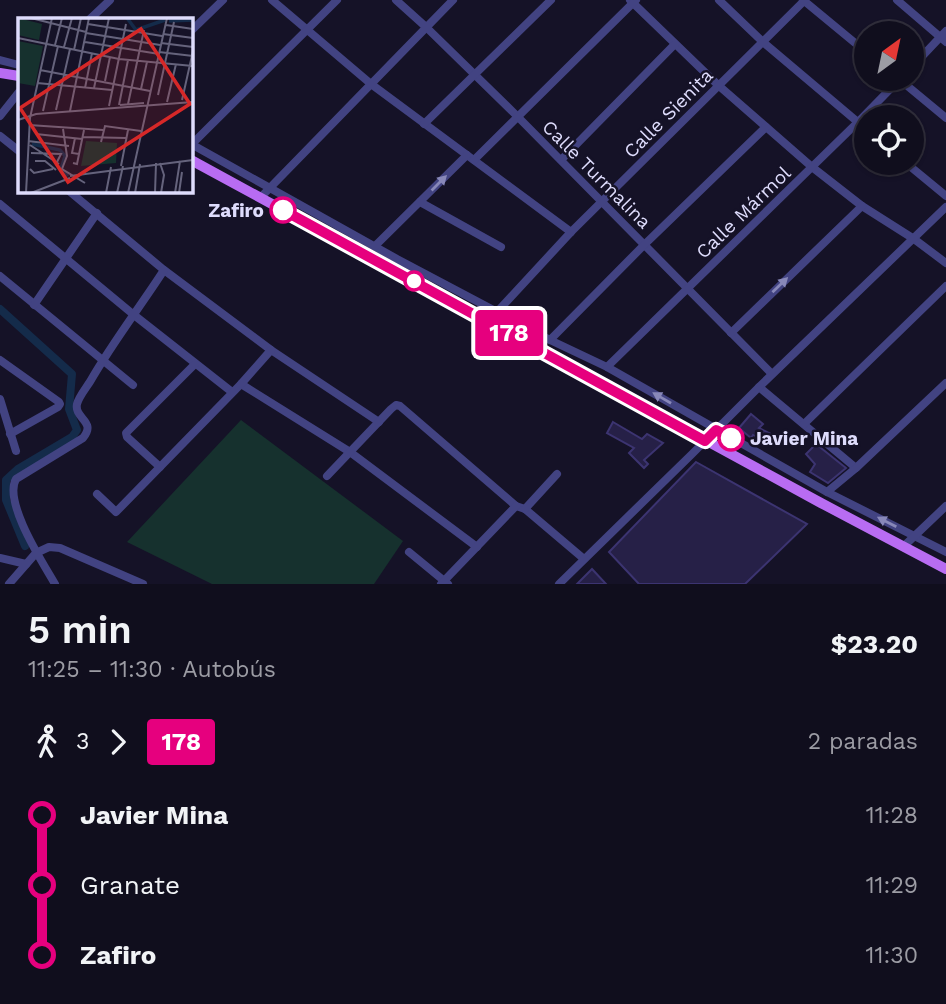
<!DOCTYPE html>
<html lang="es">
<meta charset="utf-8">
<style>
:root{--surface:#100e1d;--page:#1e1c2a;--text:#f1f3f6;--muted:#9c9ca4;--line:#302e3b}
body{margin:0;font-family:"Work Sans",sans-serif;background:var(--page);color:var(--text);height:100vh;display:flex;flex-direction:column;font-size:26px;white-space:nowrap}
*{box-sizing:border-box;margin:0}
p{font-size:23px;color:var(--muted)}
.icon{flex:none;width:38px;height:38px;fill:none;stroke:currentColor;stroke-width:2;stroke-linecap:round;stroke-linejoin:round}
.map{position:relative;height:584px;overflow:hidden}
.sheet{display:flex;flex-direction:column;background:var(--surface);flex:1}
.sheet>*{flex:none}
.badge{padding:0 14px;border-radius:5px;font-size:24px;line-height:46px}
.needle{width:46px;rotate:33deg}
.fabs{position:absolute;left:854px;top:21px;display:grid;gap:14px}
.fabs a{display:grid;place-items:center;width:70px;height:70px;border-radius:50%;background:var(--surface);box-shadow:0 2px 5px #0004,0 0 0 2px var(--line);font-size:35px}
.map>.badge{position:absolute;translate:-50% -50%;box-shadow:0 0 0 4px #fff}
.legs{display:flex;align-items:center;gap:10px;height:77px;padding:0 28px;font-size:23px}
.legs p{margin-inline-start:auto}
.summary{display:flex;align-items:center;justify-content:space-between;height:119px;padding:0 28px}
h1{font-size:38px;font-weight:600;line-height:52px}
ul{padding:0 28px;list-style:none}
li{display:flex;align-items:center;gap:24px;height:70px;font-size:26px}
li i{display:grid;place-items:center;width:10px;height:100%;margin:0 9px;background:currentColor}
li i::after{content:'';width:18px;height:18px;margin:-9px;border:5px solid;border-radius:50%;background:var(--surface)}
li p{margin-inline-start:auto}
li:first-child i{background:linear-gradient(#0000 50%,currentColor 0)}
li:last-child i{background:linear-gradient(currentColor 50%,#0000 0)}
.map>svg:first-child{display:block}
</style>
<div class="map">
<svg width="946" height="584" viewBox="0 0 946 584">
<rect width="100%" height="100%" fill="#151227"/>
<path fill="#16312e" d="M241 420 403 541 374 584H212L127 542Z"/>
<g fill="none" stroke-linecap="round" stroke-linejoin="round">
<path stroke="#142b4a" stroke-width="8" d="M0 309 72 374 69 409 77 430 72 437 18 469 6 480V500L25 546"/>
</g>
<g fill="#262047" stroke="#3c3471" stroke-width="2">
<path d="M751 414 763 424 759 428 779 438 775 446 753 435 751 438 739 428Z"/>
<path d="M613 422 642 439 647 434 663 443 644 460 648 464 644 468 629 453 634 448 607 433Z"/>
<path d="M816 444 846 468 828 483 810 472 815 464 806 454Z"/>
<path d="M696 462 807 524 745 584H639L609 552Z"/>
<path d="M592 569 606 584H577Z"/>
</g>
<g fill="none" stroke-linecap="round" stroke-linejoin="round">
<g stroke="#424382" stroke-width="8">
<path d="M272 0 371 84 571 232"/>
<path d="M396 0 426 27 517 116 772 374"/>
<path d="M630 0 718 85 812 167 862 206 914 239 946 263"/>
<path d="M719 0 763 42 866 129"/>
<path d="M803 0 866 52"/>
<path d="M897 0 946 42"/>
<path d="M90 19 110 0"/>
<path d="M191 31 223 0"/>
<path d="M0 60 19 65"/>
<path d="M912 67 946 31"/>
<path d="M899 79 946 118"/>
<path d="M0 116 19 92"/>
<path d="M424 124 551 0"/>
<path d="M0 136 19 151"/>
<path d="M191 144 397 259 550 340 607 367 827 492 946 552"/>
<path d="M192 144 337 0"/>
<path d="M474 160 636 0"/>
<path d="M561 160 675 44"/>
<path d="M906 163 946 196"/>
<path d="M69 191 164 270 271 350 379 422"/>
<path d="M260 198 453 0"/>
<path d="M420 202 501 247"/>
<path d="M0 204 134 315 232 392"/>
<path d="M375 246 467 155"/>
<path d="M0 276 133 385"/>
<path d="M34 305 97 213"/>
<path d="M497 312 571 232 805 0"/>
<path d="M731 333 862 206"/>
<path d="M550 340 644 245 766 127"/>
<path d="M0 360 59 402 60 404 58 407 10 434"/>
<path d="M607 367 858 122 900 79"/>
<path d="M241 384 350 452 477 547"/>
<path d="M759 387 856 468"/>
<path d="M0 399 16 451"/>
<path d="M804 424 946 286"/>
<path d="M160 467 127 437 126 433 195 364"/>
<path d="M327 476 391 409 396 405 400 406 516 506 525 509 584 559"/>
<path d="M827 492 856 468 946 383"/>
<path d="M97 494 116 512 241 384 271 350"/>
<path d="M525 509 557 474"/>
<path d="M904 546 946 506"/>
<path d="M409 552 448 584"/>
<path d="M0 558 26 564"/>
<path d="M9 584 36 553 49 547 60 548 143 584"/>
<path d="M55 584C43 563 3 502 16 479L83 438C97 421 74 419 77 404 79 396 87 387 91 380 113 342 140 307 164 270"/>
<path d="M441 584 516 506"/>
<path d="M559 584 691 455 759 387 946 207"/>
</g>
<g stroke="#b86cf2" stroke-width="10">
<path d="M0 73 19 76"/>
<path d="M191 160 821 503 946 569"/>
</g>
</g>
<defs><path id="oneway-solid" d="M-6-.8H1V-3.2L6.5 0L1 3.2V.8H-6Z" transform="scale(1.75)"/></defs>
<g fill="#8888b9">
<use href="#oneway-solid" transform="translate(439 183) rotate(-45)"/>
<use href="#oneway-solid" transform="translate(780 285) rotate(-44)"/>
<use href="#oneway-solid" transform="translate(662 398) rotate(-150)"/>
<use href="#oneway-solid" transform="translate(887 522) rotate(-153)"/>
</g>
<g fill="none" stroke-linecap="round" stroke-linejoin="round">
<defs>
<path id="line-1" d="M283 210 705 441 716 430 731 438"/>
</defs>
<use href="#line-1" stroke="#fff" stroke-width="16"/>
<use href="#line-1" stroke="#e6007e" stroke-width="10"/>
</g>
<g fill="#fff" stroke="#e6007e" stroke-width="3.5">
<circle cx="283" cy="210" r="12"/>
<circle cx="414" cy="281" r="9"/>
<circle cx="731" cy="438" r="12"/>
</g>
<g text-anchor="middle" stroke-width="5" stroke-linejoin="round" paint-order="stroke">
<g font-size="19" fill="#dedcfc" stroke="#151227">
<text transform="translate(668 113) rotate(-45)" y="7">Calle Sienita</text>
<text transform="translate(597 174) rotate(45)" y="7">Calle Turmalina</text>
<text transform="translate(743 212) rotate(-44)" y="7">Calle Mármol</text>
</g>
<g font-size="19" font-weight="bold" fill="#dedcfc" stroke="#151227" text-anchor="end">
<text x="264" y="217">Zafiro</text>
<text x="750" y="445" text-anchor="start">Javier Mina</text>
</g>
</g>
<g transform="translate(18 18)">
<rect width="175" height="175" fill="#151227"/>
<path d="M0 0 24 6 21 22 0 17ZM0 23 25 28 17 68 0 65ZM68 123 99 125 98 145 63 148Z" fill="#16312e"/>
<path fill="none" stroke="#142b4a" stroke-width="3.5" d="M109 0 118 12 147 2M151 3 175 2M14 126 42 132 47 138 43 151 50 158"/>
<path fill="none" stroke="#65637c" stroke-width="2" d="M13 0 68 14M121 0H148M70 6 144 18M148 7 175 11M68 15 142 27M145 16 175 20M0 20 101 41 175 48M67 24 141 36M143 25 175 29M37 27 44 0M46 29 54 0M56 32 63 0M141 34 175 38M22 52 132 73M87 63 92 39M19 65 94 72M67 70 74 35M76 70 91 0M123 71 129 44M140 77 156 4M164 82 175 33M149 84 158 46M110 86 126 12M101 87 110 42M102 87 126 85M91 88 108 6M38 92 52 31M25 93 40 28M52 93 71 0M0 102 18 96 175 84M11 107 85 112M45 111 49 138 44 151 67 165M18 116 64 121M65 119 108 120M57 120 54 135 61 136M10 123 51 128M83 124 87 108 123 113M12 127 41 146M13 135 43 136 39 144M17 143H27L38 152M55 145 59 146 66 112M142 145 146 157 143 175M103 148 110 112M12 151 16 155 35 151M52 158 175 142M8 175 12 100 34 0M13 175 52 160M88 175 93 149M99 175 105 148M110 175 149 0M117 175 122 146M137 175 138 145M157 175 162 143M161 175 164 154"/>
<path fill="#d62828" fill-opacity="0.15" stroke="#d62828" stroke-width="3.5" d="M123 11 172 86 50 164 2 90Z"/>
<rect width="175" height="175" fill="none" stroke="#dedcfc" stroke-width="3.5"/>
</g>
</svg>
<div class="fabs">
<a><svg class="needle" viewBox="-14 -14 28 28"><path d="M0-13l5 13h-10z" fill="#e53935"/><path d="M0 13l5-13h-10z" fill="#9c9ca4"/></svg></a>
<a><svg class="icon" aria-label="locate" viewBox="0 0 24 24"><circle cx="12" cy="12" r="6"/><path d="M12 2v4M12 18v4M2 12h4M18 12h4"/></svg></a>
</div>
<b class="badge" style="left:509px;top:333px;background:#e6007e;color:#fff">178</b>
</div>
<section class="sheet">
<div class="summary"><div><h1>5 min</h1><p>11:25 – 11:30 · Autobús</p></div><b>$23.20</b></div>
<div class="legs"><svg class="icon" aria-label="walk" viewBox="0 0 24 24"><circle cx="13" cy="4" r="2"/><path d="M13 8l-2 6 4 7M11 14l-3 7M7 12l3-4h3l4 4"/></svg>3<svg class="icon" aria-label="forward" viewBox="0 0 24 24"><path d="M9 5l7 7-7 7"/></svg><b class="badge" style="background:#e6007e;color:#fff">178</b><p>2 paradas</p></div>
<ul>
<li><i style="color:#e6007e"></i><b>Javier Mina</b><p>11:28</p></li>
<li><i style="color:#e6007e"></i><span>Granate</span><p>11:29</p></li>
<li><i style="color:#e6007e"></i><b>Zafiro</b><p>11:30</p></li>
</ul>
</section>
